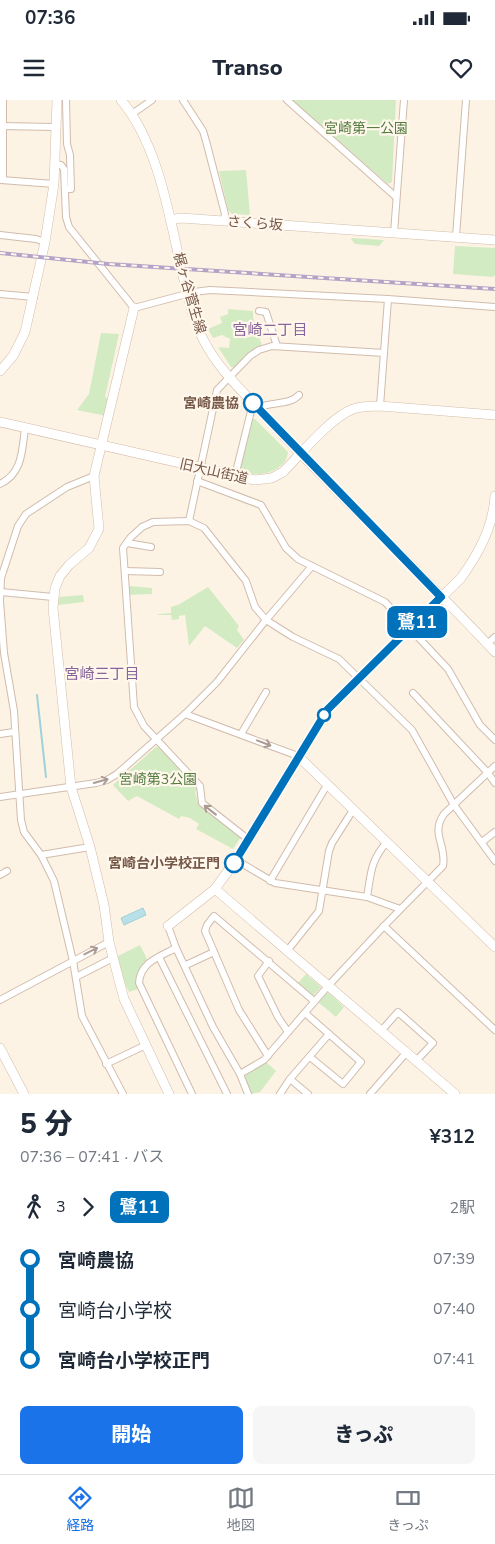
<!DOCTYPE html>
<html lang="ja">
<meta charset="utf-8">
<style>
:root{--surface:#fff;--page:#f6f6f7;--text:#1f2937;--muted:#747a83;--line:#e0e1e3;--accent:#1a73e8}
body{margin:0;font-family:"Nunito Sans","Noto Sans JP",sans-serif;background:var(--page);color:var(--text);height:100vh;display:flex;flex-direction:column;font-size:19px;white-space:nowrap}
*{box-sizing:border-box;margin:0}
p{font-size:16px;color:var(--muted)}
.icon{flex:none;width:28px;height:28px;fill:none;stroke:currentColor;stroke-width:2;stroke-linecap:round;stroke-linejoin:round}
.map{position:relative;height:994px;overflow:hidden}
.sheet{display:flex;flex-direction:column;background:var(--surface);flex:1}
.sheet>*{flex:none}
.badge{padding:0 10px;border-radius:8px;font-size:18px;line-height:32px}
.map>.badge{position:absolute;translate:-50% -50%;box-shadow:0 0 0 2px #fff}
.legs{display:flex;align-items:center;gap:8px;height:55px;padding:0 20px;font-size:16px}
.legs p{margin-inline-start:auto}
.overview{display:flex;align-items:center;justify-content:space-between;height:85px;padding:0 20px}
h1{font-size:28px;font-weight:800;line-height:38px}
.primary-button{display:flex;gap:10px;margin-top:auto;padding:10px 20px}
.primary-button a{flex:1;height:58px;border-radius:8px;background:var(--accent);color:#fff;font-size:20px;font-weight:800;line-height:58px;text-align:center}
.primary-button a+a{background:var(--page);color:var(--text)}
ul{padding:0 20px;list-style:none}
li{display:flex;align-items:center;gap:18px;height:50px;font-size:19px}
li i{display:grid;place-items:center;width:8px;height:100%;margin:0 6px;background:currentColor}
li i::after{content:'';width:12px;height:12px;margin:-6px;border:4px solid;border-radius:50%;background:var(--surface)}
li p{margin-inline-start:auto}
li:first-child i{background:linear-gradient(#0000 50%,currentColor 0)}
li:last-child i{background:linear-gradient(currentColor 50%,#0000 0)}
.status{display:flex;justify-content:space-between;align-items:center;height:35px;padding:0 25px;background:var(--surface);direction:ltr}
.status svg{height:14px;fill:currentColor}
header{display:flex;justify-content:space-between;align-items:center;height:65px;padding:0 20px;background:var(--surface);font-size:22px;font-weight:800}
.menu{display:flex;justify-content:space-around;align-items:center;height:70px;border-top:1px solid var(--line);background:var(--surface);font-size:14px;color:var(--muted)}
.menu a{display:grid;justify-items:center;gap:2px}
.menu .on{color:var(--accent)}
.map>svg:first-child{display:block}
</style>
<div class="status"><b>07:36</b><svg viewBox="0 0 49 12"><path d="M0 12V9h3v3zM5 12V6h3v6zM10 12V3h3v9zM15 12V0h3v12zM26 1h20v11H26zM47 4h2v5h-2z"/></svg></div>
<header><svg class="icon" aria-label="menu" viewBox="0 0 24 24"><path d="M4 6h16M4 12h16M4 18h16"/></svg>Transo<svg class="icon" aria-label="heart" viewBox="0 0 24 24"><path d="M12 20l-8-8c-3-5 5-10 8-4 3-6 11-1 8 4z"/></svg></header>
<div class="map">
<svg width="495" height="994" viewBox="0 0 495 994">
<rect width="100%" height="100%" fill="#fdf3e4"/>
<g fill="#d3ebc2">
<path d="M292 0H396L392 82 388 84Z"/>
<path d="M246 70 250 115 232 114 228 110 219 71Z"/>
<path d="M352 138 384 140 379 146 355 144 351 139Z"/>
<path d="M455 146 495 148V175L493 177 453 174Z"/>
<path d="M228 209 253 211V217L262 246 257 248 236 268 231 267 218 247 229 248 230 239 222 235 213 238 208 229 222 223 220 217 228 214Z"/>
<path d="M101 233 119 234 105 297 110 299 106 316 77 310 89 294Z"/>
<path d="M255 319 288 352C287 372 253 381 240 368L251 320Z"/>
<path d="M129 486 152 488V494L129 495Z"/>
<path d="M208 487 239 526 237 530 244 540 237 548 205 526 189 546 185 515 179 516V519L172 520 171 515H158V514L171 513V507L178 505Z"/>
<path d="M83 495 84 502 58 505 59 497Z"/>
<path d="M156 647H162L196 685 197 689 195 692 199 705 241 737 233 749 196 729 199 724 190 718 181 716 179 719 137 696 128 701 113 685Z"/>
<path d="M140 845 147 859 137 876 138 889 129 892 122 877 118 856Z"/>
<path d="M306 874 321 887 314 895H312L298 883Z"/>
<path d="M329 893 344 907 336 917 318 902 325 894Z"/>
<path d="M266 962 276 971 260 992 251 994 245 977 247 974Z"/>
</g>
<path fill="#b8e1e7" stroke="#9ed1d9" d="M143 808 146 815 124 825 121 818Z"/>
<g fill="none" stroke-linecap="round" stroke-linejoin="round">
<path stroke="#9ed1d9" stroke-width="2" d="M37 595 46 677"/>
<defs>
<g id="street">
<path d="M3 0V80"/>
<path d="M183 0 203 31 206 41 225 114 224 121"/>
<path d="M287 0 396 97"/>
<path d="M132 14 152 0"/>
<path d="M0 26 55 27"/>
<path d="M55 64 61 65 64 69 66 117 69 127 134 208 194 192 210 190 388 199 495 207"/>
<path d="M1 80 54 84"/>
<path d="M66 89H71L70 55 67 44 66 0"/>
<path d="M394 133 404 0"/>
<path d="M0 135 36 139 45 142"/>
<path d="M456 137 466 0"/>
<path d="M0 194 34 197"/>
<path d="M259 211 266 212 277 246"/>
<path d="M380 306 388 199"/>
<path d="M258 308C271 301 289 306 299 295"/>
<path d="M94 376 67 387 26 414 18 426 1 478 0 501 4 553 14 611 21 720 24 732 41 755 54 781 73 861 82 916 123 994"/>
<path d="M235 376 253 303"/>
<path d="M197 381 261 405 286 448 298 459 312 466 385 502 448 569 480 625 495 640"/>
<path d="M0 384C23 373 22 350 25 328"/>
<path d="M189 421 217 290 250 256 259 250 272 246 384 253"/>
<path d="M127 443 151 447"/>
<path d="M125 471 160 472"/>
<path d="M1 492 53 497"/>
<path d="M487 544 495 537"/>
<path d="M413 593 488 673 495 683"/>
<path d="M185 614 298 656"/>
<path d="M0 634 14 632"/>
<path d="M241 634 266 592"/>
<path d="M0 697 96 683 107 680 117 674 185 614 217 582 266 520 312 466"/>
<path d="M249 740 202 703 200 686 144 626 134 607 123 448 130 438 142 427 153 422 189 421 204 428 246 481 255 507 266 520 293 537 339 559 412 630 454 705 495 761"/>
<path d="M482 742 495 732"/>
<path d="M41 755 90 747"/>
<path d="M236 760 275 783 367 797 400 809"/>
<path d="M0 775 7 771"/>
<path d="M270 781 327 685"/>
<path d="M367 797C371 774 370 761 387 742"/>
<path d="M168 826 176 848 213 927 240 974 248 994"/>
<path d="M384 826 495 930"/>
<path d="M176 848C161 856 140 862 139 883L192 994"/>
<path d="M287 851 319 811 329 751 332 743 353 710"/>
<path d="M159 857 227 994"/>
<path d="M269 861 258 876 278 917 288 932"/>
<path d="M186 865 214 852"/>
<path d="M76 877 113 858"/>
<path d="M0 900 109 842"/>
<path d="M305 913 361 962 343 984 310 957"/>
<path d="M381 931 398 912 433 943 416 961"/>
<path d="M268 956 239 910 205 831 207 825 214 816 314 901"/>
<path d="M106 964 146 945"/>
<path d="M240 974 264 960 328 886 384 826 443 766C447 745 430 734 444 714L495 666"/>
<path d="M290 979 308 994"/>
<path d="M280 994 290 979 329 934"/>
<path d="M370 994 406 953"/>
</g>
<g id="secondary">
<path d="M121 0C160 46 170 122 184 180 189 201 194 222 204 241 217 266 236 285 256 306 271 322 287 339 302 355 366 421 432 485 495 552"/>
<path d="M170 120 181 118 495 140"/>
<path d="M134 208 94 376 99 429 89 448 69 465 60 476 55 488 53 508 71 687 90 747 104 805 109 842 124 899 169 994"/>
<path d="M0 271 13 256 25 232 45 142 54 84 57 0"/>
<path d="M0 322 255 380 272 378 283 372C301 354 330 318 353 309 362 306 371 306 380 306L495 315"/>
<path d="M298 656 495 847"/>
<path d="M215 789 455 994"/>
<path d="M168 826 215 789 236 760 328 609 461 478C479 453 493 427 495 396"/>
<path d="M0 948 24 994"/>
</g>
</defs>
<use href="#street" stroke="#d1bcad" stroke-width="8"/>
<use href="#secondary" stroke="#d4bcaa" stroke-width="10"/>
<use href="#street" stroke="#fff" stroke-width="6"/>
<use href="#secondary" stroke="#fff" stroke-width="9"/>
<defs>
<path id="rail" d="M0 153 108 164 495 189"/>
</defs>
<use href="#rail" stroke="#b5a2c7" stroke-width="4"/>
<use href="#rail" stroke="#fff7eb" stroke-width="2" stroke-dasharray="5.5" stroke-linecap="butt"/>
</g>
<defs><path id="oneway-shaft" d="M-6 0H5M1.5-3L5.5 0L1.5 3" fill="none" stroke-width="1.6" stroke-linecap="round" stroke-linejoin="round" transform="scale(1.25)"/></defs>
<g stroke="#ad9b92">
<use href="#oneway-shaft" transform="translate(264 643) rotate(21)"/>
<use href="#oneway-shaft" transform="translate(101 681) rotate(-16)"/>
<use href="#oneway-shaft" transform="translate(210 710) rotate(-142)"/>
<use href="#oneway-shaft" transform="translate(91 851) rotate(-27)"/>
</g>
<g fill="none" stroke-linecap="round" stroke-linejoin="round">
<defs>
<path id="line-1" d="M234 763 328 609 441 497 253 303"/>
</defs>
<use href="#line-1" stroke="#fff" stroke-width="11"/>
<use href="#line-1" stroke="#0072bc" stroke-width="8"/>
</g>
<g fill="#fff" stroke="#0072bc" stroke-width="2.5">
<circle cx="253" cy="303" r="9"/>
<circle cx="324" cy="615" r="6"/>
<circle cx="234" cy="763" r="9"/>
</g>
<g text-anchor="middle" stroke-width="4.5" stroke-linejoin="round" paint-order="stroke">
<g font-size="14" fill="#547c41" stroke="#fff7eb">
<text x="366" y="33">宮崎第一公園</text>
<text x="158" y="684">宮崎第3公園</text>
</g>
<g font-size="14" fill="#765849" stroke="#fff7eb">
<text transform="translate(255 123) rotate(4)" y="5">さくら坂</text>
<text transform="translate(190 193) rotate(74)" y="5">梶ヶ谷菅生線</text>
<text transform="translate(214 371) rotate(13)" y="5">旧大山街道</text>
</g>
<g font-size="14" font-weight="bold" fill="#765849" stroke="#fff7eb" text-anchor="end">
<text x="239" y="308">宮崎農協</text>
<text x="220" y="768">宮崎台小学校正門</text>
</g>
<g font-size="15" fill="#87649a" stroke="#fff7eb">
<text x="270" y="235">宮崎二丁目</text>
<text x="102" y="579">宮崎三丁目</text>
</g>
</g>
</svg>
<b class="badge" style="left:417px;top:522px;background:#0072bc;color:#fff">鷺11</b>
</div>
<section class="sheet">
<div class="overview"><div><h1>5 分</h1><p>07:36 – 07:41 · バス</p></div><b>¥312</b></div>
<div class="legs"><svg class="icon" aria-label="walk" viewBox="0 0 24 24"><circle cx="13" cy="4" r="2"/><path d="M13 8l-2 6 4 7M11 14l-3 7M7 12l3-4h3l4 4"/></svg>3<svg class="icon" aria-label="forward" viewBox="0 0 24 24"><path d="M9 5l7 7-7 7"/></svg><b class="badge" style="background:#0072bc;color:#fff">鷺11</b><p>2駅</p></div>
<ul>
<li><i style="color:#0072bc"></i><b>宮崎農協</b><p>07:39</p></li>
<li><i style="color:#0072bc"></i><span>宮崎台小学校</span><p>07:40</p></li>
<li><i style="color:#0072bc"></i><b>宮崎台小学校正門</b><p>07:41</p></li>
</ul>
<div class="primary-button"><a>開始</a><a>きっぷ</a></div>
</section>
<nav class="menu">
<a class="on"><svg class="icon" aria-label="directions" viewBox="0 0 24 24"><path d="M12 3l9 9-9 9-9-9zM9 14v-3h6M13 9l2 2-2 2"/></svg>経路</a>
<a><svg class="icon" aria-label="map" viewBox="0 0 24 24"><path d="M3 6l6-2 6 2 6-2v14l-6 2-6-2-6 2zM9 4v14M15 6v14"/></svg>地図</a>
<a><svg class="icon" aria-label="tickets" viewBox="0 0 24 24"><path d="M3 7h18v10H3zM15 7v10"/></svg>きっぷ</a>
</nav>
